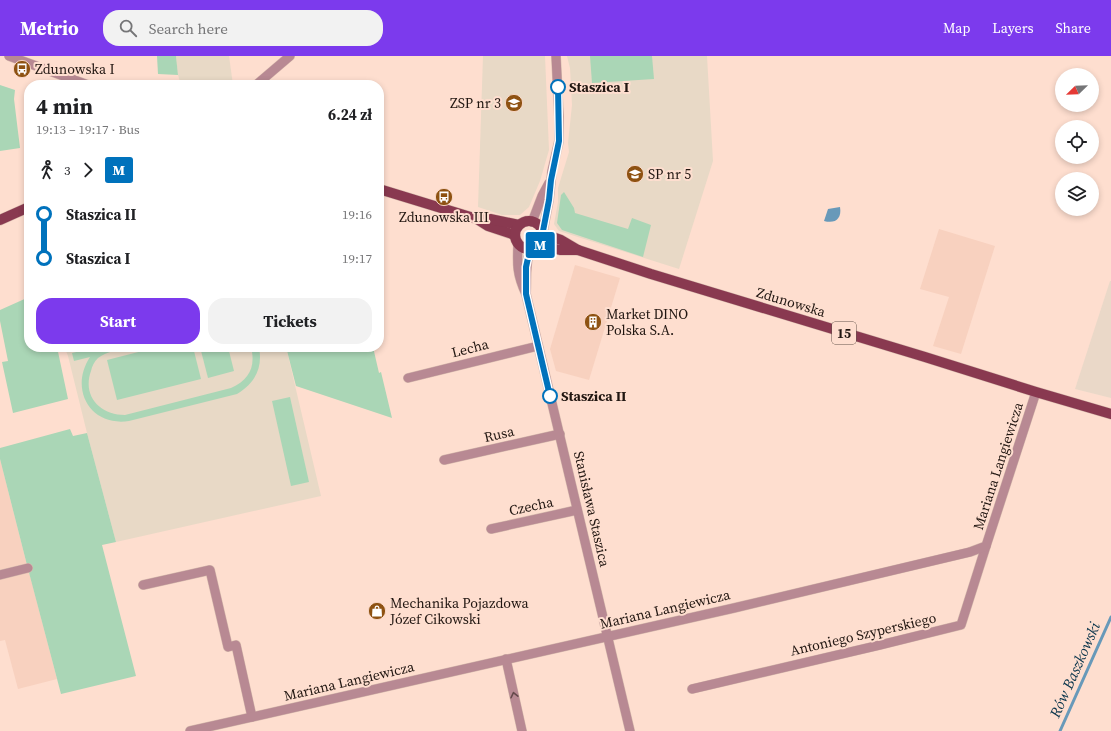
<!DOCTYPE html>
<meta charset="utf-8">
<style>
:root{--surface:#fff;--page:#f2f2f2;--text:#202124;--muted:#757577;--accent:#7c3aed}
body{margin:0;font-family:"Source Serif 4",serif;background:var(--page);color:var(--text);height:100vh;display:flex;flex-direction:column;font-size:15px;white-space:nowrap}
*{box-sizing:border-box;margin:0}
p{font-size:13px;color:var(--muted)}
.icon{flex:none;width:22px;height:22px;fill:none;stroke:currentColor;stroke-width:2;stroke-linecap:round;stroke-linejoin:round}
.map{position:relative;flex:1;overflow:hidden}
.panel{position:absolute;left:24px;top:24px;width:360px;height:272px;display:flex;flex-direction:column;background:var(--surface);border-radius:16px;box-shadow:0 2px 6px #0003}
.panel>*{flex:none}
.badge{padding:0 8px;border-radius:3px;font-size:14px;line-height:26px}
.needle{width:26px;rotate:247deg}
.buttons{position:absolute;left:1055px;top:12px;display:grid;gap:8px}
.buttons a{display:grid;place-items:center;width:44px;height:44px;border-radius:50%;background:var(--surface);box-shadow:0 2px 6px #0003;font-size:20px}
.map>.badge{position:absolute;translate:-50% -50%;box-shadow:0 0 0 2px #fff}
.legs{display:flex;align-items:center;gap:6px;height:44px;padding:0 12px;font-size:13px}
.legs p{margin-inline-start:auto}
.summary{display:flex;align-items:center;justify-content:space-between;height:68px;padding:0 12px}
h1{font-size:22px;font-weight:700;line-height:30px}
.button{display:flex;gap:8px;margin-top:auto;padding:8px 12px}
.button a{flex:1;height:46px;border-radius:16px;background:var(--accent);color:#fff;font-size:16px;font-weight:700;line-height:46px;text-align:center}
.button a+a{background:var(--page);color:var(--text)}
ul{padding:0 12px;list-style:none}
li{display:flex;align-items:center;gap:14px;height:44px;font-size:15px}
li i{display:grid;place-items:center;width:6px;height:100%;margin:0 5px;background:currentColor}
li i::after{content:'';width:10px;height:10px;margin:-5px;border:3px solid;border-radius:50%;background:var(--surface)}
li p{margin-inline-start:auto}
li:first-child i{background:linear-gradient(#0000 50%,currentColor 0)}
li:last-child i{background:linear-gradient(currentColor 50%,#0000 0)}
header{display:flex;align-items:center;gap:24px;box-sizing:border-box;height:56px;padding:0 20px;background:var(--accent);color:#fff}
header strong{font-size:19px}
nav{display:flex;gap:22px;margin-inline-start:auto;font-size:14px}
.search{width:280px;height:36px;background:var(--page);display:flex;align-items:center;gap:10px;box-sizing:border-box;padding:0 14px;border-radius:16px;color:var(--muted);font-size:15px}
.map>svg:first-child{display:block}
</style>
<header>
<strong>Metrio</strong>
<div class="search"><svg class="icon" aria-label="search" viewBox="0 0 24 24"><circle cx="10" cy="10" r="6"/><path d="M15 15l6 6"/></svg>Search here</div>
<nav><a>Map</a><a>Layers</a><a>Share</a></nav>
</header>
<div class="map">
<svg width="1111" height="675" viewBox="0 0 1111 675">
<rect width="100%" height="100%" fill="#fedecf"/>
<g fill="#f8d1bf">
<path d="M939 173 995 190 961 298 933 290 949 241 920 233Z"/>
<path d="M575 209 620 222 589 324 556 315 550 293Z"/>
<path d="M0 403 27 509 0 515Z"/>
<path d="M29 516 57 623 18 633 5 584 0 585V523Z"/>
</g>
<path fill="#ead8c8" d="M1110 225H1111V342L1075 333Z"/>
<g fill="#e8d9c6">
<path d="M176 0H229L233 29H181L178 19Z"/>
<path d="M483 0H545L549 94 540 125 529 151 520 159H502L478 151Z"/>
<path d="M567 0H707L713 105 679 213 559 175 554 168 558 146V132L569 96 568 87 572 49 570 12Z"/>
<path d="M71 291H286L321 440 116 486 87 377 68 300 66 295V292Z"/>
</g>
<g fill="#aad6b6">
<path d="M157 0H176L178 19 158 18Z"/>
<path d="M590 0H652L654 23 592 27Z"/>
<path d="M0 29 15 34 14 43 20 92 0 95Z"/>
<path d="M564 136 574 152 575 157 628 173 632 162 651 169 643 201 562 174 557 167 561 139Z"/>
<path d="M29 241V291H57L68 343 13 357 2 306 8 305 0 265V254Z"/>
<path d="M98 291H131C120 294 107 295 98 302 94 306 92 310 91 315 82 340 100 359 125 359L231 332C249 324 256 311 251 291H259C263 312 255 327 237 338L129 365C90 371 69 333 90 301L74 305 72 297Z"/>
<path d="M158 291H193L201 323 117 344 107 304Z"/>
<path d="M200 291H228L234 315 208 322Z"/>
<path d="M286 291H373L379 317 381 316 392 362 296 330Z"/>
<path d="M290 341 309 426 291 430 272 345Z"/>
<path d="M70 373 73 380 87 377 116 486 102 489 136 620 61 638 27 509 0 403V392Z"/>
</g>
<path fill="#6899b9" d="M840 151C842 163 835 168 824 165L828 153Z"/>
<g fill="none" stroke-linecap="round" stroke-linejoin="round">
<path stroke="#6899b9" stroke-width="3" d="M1060 675 1111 561"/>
<defs>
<g id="minor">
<path d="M9 0 88 29"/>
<path d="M256 29 290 0"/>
<path d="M532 166 542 140 549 127"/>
<path d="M543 175 549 144 552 115 559 85V61L556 0"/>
<path d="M518 188C517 209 517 219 526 238L630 675"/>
<path d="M526 237C527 222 525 208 530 194"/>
<path d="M408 322 538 290"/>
<path d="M444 404 560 378"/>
<path d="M491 473 577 454"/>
<path d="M0 519 28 512"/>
<path d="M143 529 210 514 228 591 236 589 252 661"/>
<path d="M506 603 522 675"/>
<path d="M692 633 880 589 961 569 986 490"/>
<path d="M190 675 734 552 970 496 986 490 1036 336"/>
</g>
<g id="major">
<path d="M379 133 477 163 488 170 515 179"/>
<path d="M477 163H490L519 169"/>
<path d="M0 164 29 151"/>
<circle cx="529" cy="179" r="14"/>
<path d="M544 178 561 184 578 194 651 218 925 301 1036 336 1111 358"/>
<path d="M540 189 560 194H578"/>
</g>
</defs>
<use href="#minor" stroke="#d6baad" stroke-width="10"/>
<use href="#major" stroke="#d6baad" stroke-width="11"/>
<use href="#minor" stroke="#b88993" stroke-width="9"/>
<use href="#major" stroke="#893950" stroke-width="10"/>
</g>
<defs><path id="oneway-chevron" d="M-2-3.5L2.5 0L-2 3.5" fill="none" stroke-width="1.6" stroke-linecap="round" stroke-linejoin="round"/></defs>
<use stroke="#654a4c" href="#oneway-chevron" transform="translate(514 639) rotate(-103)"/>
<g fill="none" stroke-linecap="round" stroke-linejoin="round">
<defs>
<path id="line-1" d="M550 340 526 238V211L528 202 530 194 534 193 540 189 543 182V175L549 144 551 124 559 85 558 31"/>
</defs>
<use href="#line-1" stroke="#fff" stroke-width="9"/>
<use href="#line-1" stroke="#0072bc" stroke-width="6"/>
</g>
<defs>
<symbol id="bus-disc" viewBox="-11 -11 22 22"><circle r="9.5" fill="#8e5212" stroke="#fedecf"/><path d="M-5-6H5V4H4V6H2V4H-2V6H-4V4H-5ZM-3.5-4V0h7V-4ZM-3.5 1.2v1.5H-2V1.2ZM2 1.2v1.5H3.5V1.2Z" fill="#fff"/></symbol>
<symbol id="school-disc" viewBox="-11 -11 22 22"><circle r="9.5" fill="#8e5212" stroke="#fedecf"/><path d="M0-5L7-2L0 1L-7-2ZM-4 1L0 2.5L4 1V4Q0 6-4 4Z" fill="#fff"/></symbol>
<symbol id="building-disc" viewBox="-11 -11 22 22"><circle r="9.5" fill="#8e5212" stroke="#fedecf"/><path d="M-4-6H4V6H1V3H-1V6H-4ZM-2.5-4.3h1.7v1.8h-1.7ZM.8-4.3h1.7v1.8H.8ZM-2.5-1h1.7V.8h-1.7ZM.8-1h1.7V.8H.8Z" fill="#fff"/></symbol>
<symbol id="shop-disc" viewBox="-11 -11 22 22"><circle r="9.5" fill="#8e5212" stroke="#fedecf"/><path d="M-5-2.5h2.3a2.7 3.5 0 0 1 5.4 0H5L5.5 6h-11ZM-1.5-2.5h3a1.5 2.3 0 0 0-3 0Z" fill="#fff"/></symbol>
</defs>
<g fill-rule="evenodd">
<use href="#bus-disc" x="12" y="3" width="20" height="20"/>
<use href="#school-disc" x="504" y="37" width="20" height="20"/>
<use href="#school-disc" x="625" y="108" width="20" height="20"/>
<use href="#bus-disc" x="434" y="131" width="20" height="20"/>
<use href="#building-disc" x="583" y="256" width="20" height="20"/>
<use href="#shop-disc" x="367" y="545" width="20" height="20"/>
</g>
<g fill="#fff" stroke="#0072bc" stroke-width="2">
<circle cx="558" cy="31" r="7"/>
<circle cx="550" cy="340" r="7"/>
</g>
<g text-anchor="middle" stroke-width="4" stroke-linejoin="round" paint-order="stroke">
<rect fill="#fedecf" stroke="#63524a" stroke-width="1" x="832" y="266" width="24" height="22" rx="3"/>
<g font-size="13" font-weight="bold" fill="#211611">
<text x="844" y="282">15</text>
</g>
<g font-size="14" fill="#211611" stroke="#fedecf" text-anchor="start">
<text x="35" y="18">Zdunowska I</text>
<text x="501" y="52" text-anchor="end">ZSP nr 3</text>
<text x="648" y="123">SP nr 5</text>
<text x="444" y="166" text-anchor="middle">Zdunowska III</text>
<text x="606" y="263">Market DINO<tspan x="606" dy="16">Polska S.A.</tspan></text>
<text x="390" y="552">Mechanika Pojazdowa<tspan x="390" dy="16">Józef Cikowski</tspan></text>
</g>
<g font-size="14" font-weight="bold" fill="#211611" stroke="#fedecf" text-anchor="start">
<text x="569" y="36">Staszica I</text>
<text x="561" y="345">Staszica II</text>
</g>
<g font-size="14" fill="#211611" stroke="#fedecf">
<text transform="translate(791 246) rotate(17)" y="5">Zdunowska</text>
<text transform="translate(470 292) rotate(-14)" y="5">Lecha</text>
<text transform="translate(499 378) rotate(-13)" y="5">Rusa</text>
<text transform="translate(998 410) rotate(-72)" y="5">Mariana Langiewicza</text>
<text transform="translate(531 450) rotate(-12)" y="5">Czecha</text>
<text transform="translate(592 453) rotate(77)" y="5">Stanisława Staszica</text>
<text transform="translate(665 553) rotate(-13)" y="5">Mariana Langiewicza</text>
<text transform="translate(863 578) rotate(-13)" y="5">Antoniego Szyperskiego</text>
<text transform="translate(349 625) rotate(-13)" y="5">Mariana Langiewicza</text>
</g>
<g font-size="15" font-style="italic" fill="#09344b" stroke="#fedecf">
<text transform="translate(1075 614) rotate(-66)" y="5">Rów Baszkowski</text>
</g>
</g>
</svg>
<div class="buttons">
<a><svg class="needle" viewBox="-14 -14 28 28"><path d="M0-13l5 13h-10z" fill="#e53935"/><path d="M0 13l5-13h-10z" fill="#757577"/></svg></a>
<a><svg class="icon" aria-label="locate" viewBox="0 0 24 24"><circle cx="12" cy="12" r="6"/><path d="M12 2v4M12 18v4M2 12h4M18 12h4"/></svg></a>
<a><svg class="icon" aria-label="layers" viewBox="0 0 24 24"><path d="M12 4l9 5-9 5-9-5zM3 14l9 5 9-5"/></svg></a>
</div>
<b class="badge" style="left:540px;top:189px;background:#0072bc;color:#fff">M</b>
<section class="panel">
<div class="summary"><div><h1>4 min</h1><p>19:13 – 19:17 · Bus</p></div><b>6.24 zł</b></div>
<div class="legs"><svg class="icon" aria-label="walk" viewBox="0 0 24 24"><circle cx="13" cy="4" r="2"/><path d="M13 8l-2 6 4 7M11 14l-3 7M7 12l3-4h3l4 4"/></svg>3<svg class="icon" aria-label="forward" viewBox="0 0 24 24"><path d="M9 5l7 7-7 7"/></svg><b class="badge" style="background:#0072bc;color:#fff">M</b></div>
<ul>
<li><i style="color:#0072bc"></i><b>Staszica II</b><p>19:16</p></li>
<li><i style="color:#0072bc"></i><b>Staszica I</b><p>19:17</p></li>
</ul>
<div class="button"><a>Start</a><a>Tickets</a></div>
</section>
</div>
